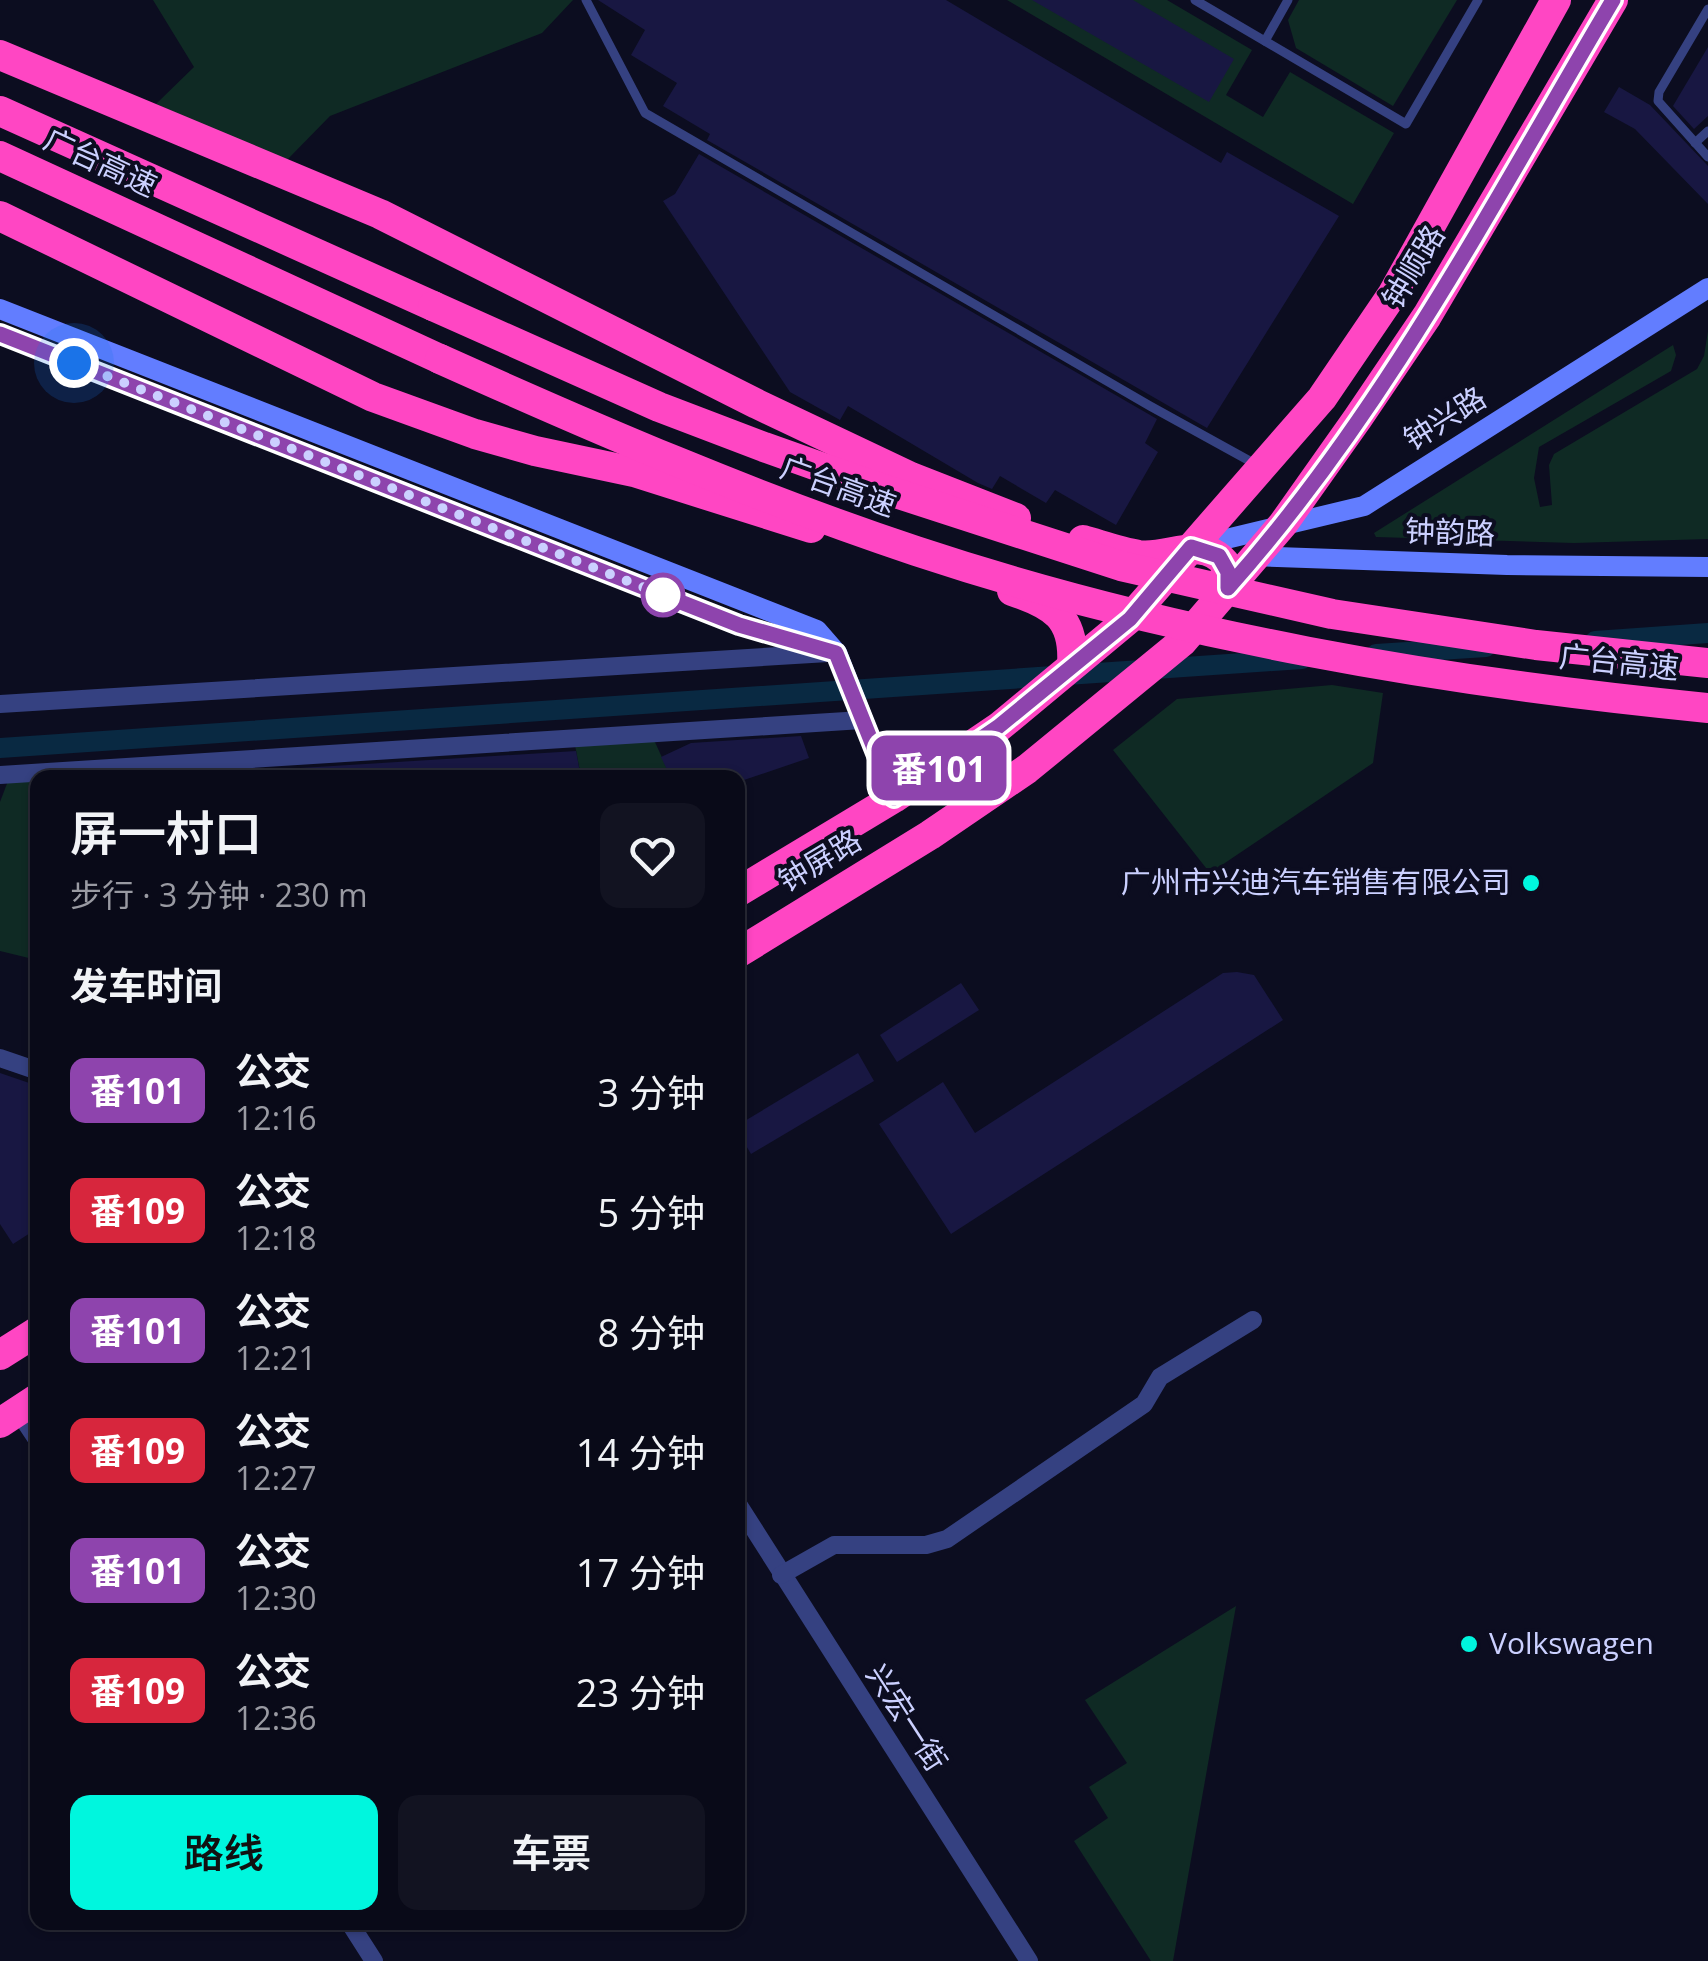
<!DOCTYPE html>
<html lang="zh">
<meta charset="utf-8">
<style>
:root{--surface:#090a18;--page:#121321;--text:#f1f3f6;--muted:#999aa2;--line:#292b37;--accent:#00f6de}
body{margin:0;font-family:"Open Sans","Noto Sans SC",sans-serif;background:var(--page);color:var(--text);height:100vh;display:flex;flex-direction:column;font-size:38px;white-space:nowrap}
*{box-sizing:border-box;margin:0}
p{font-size:32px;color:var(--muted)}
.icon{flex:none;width:55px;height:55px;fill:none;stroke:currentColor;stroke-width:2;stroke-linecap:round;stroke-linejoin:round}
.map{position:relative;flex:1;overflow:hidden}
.details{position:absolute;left:30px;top:770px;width:715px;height:1160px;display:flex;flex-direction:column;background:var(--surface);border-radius:20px;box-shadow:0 2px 8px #0004,0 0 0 2px var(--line)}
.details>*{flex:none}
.badge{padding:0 20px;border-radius:15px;font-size:35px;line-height:65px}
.you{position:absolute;width:50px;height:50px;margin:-25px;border:8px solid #fff;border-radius:50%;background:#1a73e8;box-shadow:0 0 0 15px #1a73e833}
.map>.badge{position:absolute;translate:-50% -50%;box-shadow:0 0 0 5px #fff}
h2{padding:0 40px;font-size:38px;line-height:90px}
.round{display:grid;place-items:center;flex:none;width:105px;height:105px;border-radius:20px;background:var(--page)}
.head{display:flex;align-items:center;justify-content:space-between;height:170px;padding:0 40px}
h1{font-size:48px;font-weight:600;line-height:75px}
.button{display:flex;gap:20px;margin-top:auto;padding:20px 40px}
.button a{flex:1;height:115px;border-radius:20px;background:var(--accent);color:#111;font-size:40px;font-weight:600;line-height:115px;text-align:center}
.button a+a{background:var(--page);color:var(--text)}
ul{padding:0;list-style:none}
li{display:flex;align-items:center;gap:30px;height:120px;padding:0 40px}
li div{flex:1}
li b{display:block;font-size:38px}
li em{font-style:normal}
li .badge{min-width:110px;font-weight:700;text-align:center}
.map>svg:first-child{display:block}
</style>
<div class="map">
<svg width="1708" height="1961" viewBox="0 0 1708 1961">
<rect width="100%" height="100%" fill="#0c0d20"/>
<g fill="#0f2a24">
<path d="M153 0H573L542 33 330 116 286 161 156 104 194 67Z"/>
<path d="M1007 0H1167L1252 50 1226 95 1263 117 1290 72 1394 133 1353 204Z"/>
<path d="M1299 0H1457L1393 106 1296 48 1288 20Z"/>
<path d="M1708 331V539L1574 543 1376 537 1374 533 1673 345 1676 355 1671 371 1539 447 1534 478 1540 507 1552 505 1549 465 1554 454 1697 369 1704 356Z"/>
<path d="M1332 685 1383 693 1373 763 1210 873 1113 750 1177 699Z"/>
<path d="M654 740 671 777H581L575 745Z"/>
<path d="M37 779V960L0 951V802L8 781Z"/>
<path d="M1236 1606 1173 1961H1151L1074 1841 1108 1818 1089 1787 1127 1763 1085 1700Z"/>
</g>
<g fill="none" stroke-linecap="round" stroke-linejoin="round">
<g stroke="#092942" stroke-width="20">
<path d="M1595 641 1708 633"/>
<path d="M1376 654 1486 647"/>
<path d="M0 748 1302 659"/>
</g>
</g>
<g fill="#181742">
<path d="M598 0H946L1221 163 1227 152 1339 216 1207 428 707 140 710 134 663 106 677 83 631 55 645 30Z"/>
<path d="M1032 0H1133L1234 59 1209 102Z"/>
<path d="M1708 47V116L1694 129 1673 106Z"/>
<path d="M1619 87 1650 105 1708 166V204L1635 129 1604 112Z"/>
<path d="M699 154 1157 419 1145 443 1158 452 1116 525 1055 490 1046 503 1000 476 992 489 978 483 848 406 840 420 790 392 663 201 675 194Z"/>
<path d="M801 736 809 758 738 782V778H671L661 757 691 743Z"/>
<path d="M576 751 581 778H268V770Z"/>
<path d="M1237 972 1254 975 1283 1020 951 1234 879 1124 943 1082 975 1133 1223 973Z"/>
<path d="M961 983 979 1010 897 1062 880 1035Z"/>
<path d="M858 1053 874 1081 751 1154 738 1132V1125Z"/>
<path d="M0 1073 38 1086V1228L13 1244 0 1224Z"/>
</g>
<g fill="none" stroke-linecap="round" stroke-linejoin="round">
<g stroke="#354181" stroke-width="9">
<path d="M586 0 645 113 1150 406 1257 465"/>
<path d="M1195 0 1406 124 1478 0"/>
<path d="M1708 9 1659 92 1658 101 1708 157"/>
<path d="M1265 41 1288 0"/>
<path d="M1695 143 1708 131"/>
</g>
<g stroke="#354181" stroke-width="18">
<path d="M0 704 828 653"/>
<path d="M0 775 862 720"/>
<path d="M0 1058 38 1071"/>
<path d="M18 1411 38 1441"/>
<path d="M738 1504 1029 1961"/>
<path d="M781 1575 834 1545H926L947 1539 1144 1404 1160 1377 1253 1320"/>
<path d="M349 1922 374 1961"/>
</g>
<g stroke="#627dff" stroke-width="20">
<path d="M0 309 817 630 837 653 894 798"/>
<path d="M0 334 739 625 835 652"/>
<path d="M1193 547 1364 506 1708 288"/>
<path d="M1250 556 1507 565 1708 567"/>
</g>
<g stroke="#ff46c3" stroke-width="30">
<path d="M0 55 380 214 757 404 911 477 1016 518"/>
<path d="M0 111 433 306"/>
<path d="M0 156 440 359"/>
<path d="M0 216 373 397 475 434 535 451 634 472 811 528"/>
<path d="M1083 540C1101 545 1120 552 1139 555 1169 559 1201 535 1225 563L1228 589"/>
<path d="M1012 591C1054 605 1075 618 1072 665"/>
<path d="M738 892 894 798 999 727 1129 619 1322 398 1392 295 1556 0"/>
<path d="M738 953 930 835 1027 769 1182 642 1283 524 1358 418 1427 316 1613 0"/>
<path d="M0 1355 38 1331"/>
<path d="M0 1423 38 1398"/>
</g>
<g stroke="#ff46c3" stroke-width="30">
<path d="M433 306 659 407 764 447 871 485 1121 566 1332 614 1536 645 1708 663"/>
<path d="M440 359C596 429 753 497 916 551 1172 636 1441 682 1708 708"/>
</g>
</g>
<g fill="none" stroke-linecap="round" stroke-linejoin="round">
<defs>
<path id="line" d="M0 334 739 625 836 653 894 798 998 727 1130 619 1191 547 1219 556 1228 572V588C1384 413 1494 201 1613 0"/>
</defs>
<use href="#line" stroke="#fff" stroke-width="22"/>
<use href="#line" stroke="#8e44ad" stroke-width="15"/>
<path stroke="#cbd0ff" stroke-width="10" stroke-dasharray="0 18" d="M74 363 663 595"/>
</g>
<circle fill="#fff" stroke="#8e44ad" stroke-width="5" cx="663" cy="595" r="20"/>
<g fill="#00f6de" stroke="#0c0d20" stroke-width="4">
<circle cx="1531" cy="883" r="10"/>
<circle cx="1469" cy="1644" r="10"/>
</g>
<g text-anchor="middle" stroke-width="8" stroke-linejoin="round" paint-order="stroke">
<g font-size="30" fill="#cbd0ff" stroke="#0c0d20">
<text transform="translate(100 163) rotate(25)" y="10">广台高速</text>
<text transform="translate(1414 267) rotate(-59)" y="10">钟顺路</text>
<text transform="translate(1445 419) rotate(-32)" y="10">钟兴路</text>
<text transform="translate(838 487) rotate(20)" y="10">广台高速</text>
<text transform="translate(1450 533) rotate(2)" y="10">钟韵路</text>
<text transform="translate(1619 663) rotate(6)" y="10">广台高速</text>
<text transform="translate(820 861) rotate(-31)" y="10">钟屏路</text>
<text transform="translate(906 1718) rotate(57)" y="10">兴宏一街</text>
</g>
<g font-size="30" fill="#cbd0ff" stroke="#0c0d20" text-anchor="end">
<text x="1511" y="893">广州市兴迪汽车销售有限公司</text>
<text x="1489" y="1654" text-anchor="start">Volkswagen</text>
</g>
</g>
</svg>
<div class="you" style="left:74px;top:363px"></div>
<b class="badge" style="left:939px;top:768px;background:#8e44ad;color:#fff">番101</b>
<section class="details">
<div class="head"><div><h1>屏一村口</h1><p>步行 · 3 分钟 · 230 m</p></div><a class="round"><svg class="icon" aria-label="heart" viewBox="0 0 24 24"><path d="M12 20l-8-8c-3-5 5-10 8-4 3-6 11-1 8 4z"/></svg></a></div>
<h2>发车时间</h2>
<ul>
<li><span class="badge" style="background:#8e44ad;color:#fff">番101</span><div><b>公交</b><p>12:16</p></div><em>3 分钟</em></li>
<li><span class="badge" style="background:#d7263d;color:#fff">番109</span><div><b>公交</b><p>12:18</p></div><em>5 分钟</em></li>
<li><span class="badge" style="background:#8e44ad;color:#fff">番101</span><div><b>公交</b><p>12:21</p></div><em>8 分钟</em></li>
<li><span class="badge" style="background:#d7263d;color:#fff">番109</span><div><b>公交</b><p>12:27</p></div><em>14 分钟</em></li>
<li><span class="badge" style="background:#8e44ad;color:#fff">番101</span><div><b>公交</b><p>12:30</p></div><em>17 分钟</em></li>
<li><span class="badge" style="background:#d7263d;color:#fff">番109</span><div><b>公交</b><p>12:36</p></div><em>23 分钟</em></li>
</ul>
<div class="button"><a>路线</a><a>车票</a></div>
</section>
</div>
